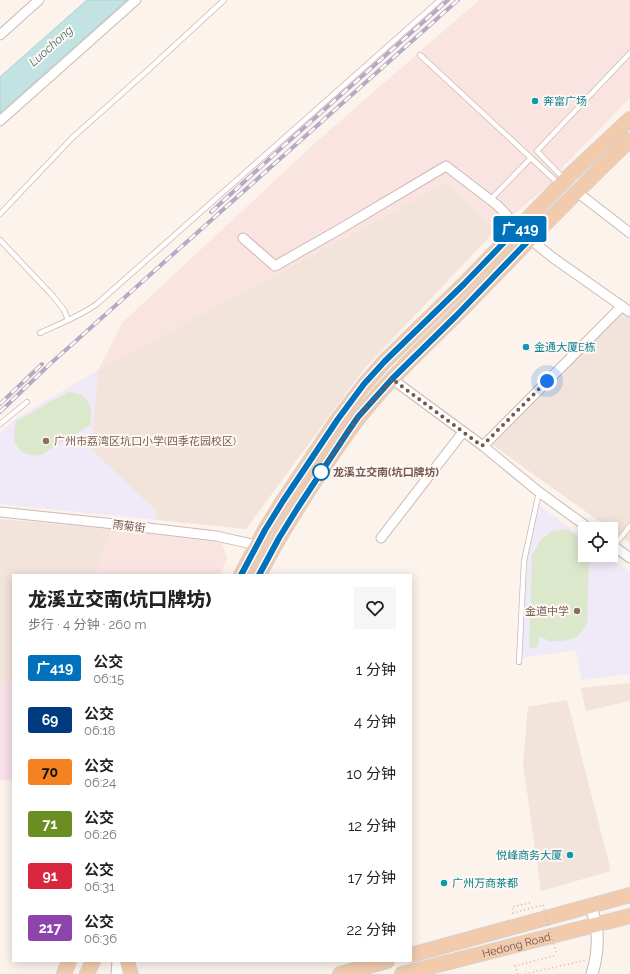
<!DOCTYPE html>
<html lang="zh">
<meta charset="utf-8">
<style>
:root{--surface:#fff;--page:#f6f6f6;--text:#222;--muted:#767676}
body{margin:0;font-family:Raleway,"Noto Sans SC",sans-serif;background:var(--page);color:var(--text);height:100vh;display:flex;flex-direction:column;font-size:15px;white-space:nowrap}
*{box-sizing:border-box;margin:0}
p{font-size:13px;color:var(--muted)}
.icon{flex:none;width:22px;height:22px;fill:none;stroke:currentColor;stroke-width:2;stroke-linecap:round;stroke-linejoin:round}
.map{position:relative;flex:1;overflow:hidden}
.details{position:absolute;left:12px;top:574px;width:400px;height:388px;display:flex;flex-direction:column;background:var(--surface);border-radius:0px;box-shadow:0 2px 10px #0003}
.details>*{flex:none}
.badge{padding:0 8px;border-radius:3px;font-size:14px;line-height:26px}
.tools{position:absolute;left:578px;top:522px;display:grid;gap:8px}
.tools a{display:grid;place-items:center;width:40px;height:40px;border-radius:0px;background:var(--surface);box-shadow:0 2px 10px #0003;font-size:20px}
.you{position:absolute;width:20px;height:20px;margin:-10px;border:3px solid #fff;border-radius:50%;background:#1a73e8;box-shadow:0 0 0 6px #1a73e833}
.map>.badge{position:absolute;translate:-50% -50%;box-shadow:0 0 0 2px #fff}
.round{display:grid;place-items:center;flex:none;width:42px;height:42px;border-radius:0px;background:var(--page)}
.headline{display:flex;align-items:center;justify-content:space-between;height:68px;padding:0 16px}
h1{font-size:19px;font-weight:800;line-height:30px}
ul{padding:0;list-style:none}
li{display:flex;align-items:center;gap:12px;height:52px;padding:0 16px}
li div{flex:1}
li b{display:block;font-size:15px}
li em{font-style:normal}
li .badge{min-width:44px;font-weight:700;text-align:center}
.map>svg:first-child{display:block}
</style>
<div class="map">
<svg width="630" height="974" viewBox="0 0 630 974">
<rect width="100%" height="100%" fill="#fbf3ec"/>
<g fill="#f2e3db">
<path d="M446 183 496 230 364 369 246 529 157 520 155 510 91 449 98 370Z"/>
<path d="M623 312 630 317V543L491 444Z"/>
<path d="M0 519 112 529 95 575H13V685L0 682Z"/>
<path d="M630 683V701L586 711 581 688Z"/>
<path d="M567 700 611 871 541 891 523 763 528 707Z"/>
</g>
<g fill="#fae4e2">
<path d="M479 0H630V98L562 168 558 177 496 230 446 183 98 370 123 322 314 144Z"/>
<path d="M112 529 222 543 227 559 220 575H95Z"/>
</g>
<g fill="#efe9f8">
<path d="M98 370 91 449 155 510 157 520 0 504V434L18 417Z"/>
<path d="M539 505 585 539V555H606L630 573V674L582 680 576 650 521 658 528 554Z"/>
</g>
<path fill="#f8e1e8" d="M0 682 13 685V781L0 780Z"/>
<g fill="#dce8cc">
<path d="M68 392C88 392 94 408 90 425L39 456C35 455 31 455 27 454 12 449 13 433 16 421Z"/>
<path d="M567 529C579 538 585 539 585 555H589L587 624 576 638 561 641H549L539 636 538 647 529 648 532 555 541 540 552 531Z"/>
</g>
<path fill="#c2e3e2" stroke="#a9d4d2" d="M87 0H127L0 113V77Z"/>
<g fill="none" stroke-linecap="round" stroke-linejoin="round">
<defs>
<g id="service">
<path d="M420 55 531 158 490 200"/>
<path d="M531 158 559 184"/>
<path d="M564 179 537 151 630 53"/>
<path d="M0 214 73 137 147 71 224 0"/>
<path d="M0 240 53 296 64 310 68 320"/>
<path d="M40 333C59 324 81 316 98 303L440 0"/>
<path d="M0 424 27 402"/>
<path d="M614 546 630 526"/>
<path d="M519 662 524 561 539 492"/>
</g>
<g id="minor">
<path d="M0 35 39 0"/>
<path d="M0 121 136 0"/>
<path d="M577 192 630 233"/>
<path d="M243 238 275 266 340 229 446 166 497 205 519 228 530 239 552 257 630 312"/>
<path d="M392 379 483 446 539 492 590 529"/>
<path d="M483 446 622 306"/>
<path d="M0 512 115 524 216 536 257 545"/>
<path d="M381 538 463 432"/>
<path d="M611 544 630 558"/>
</g>
<g id="tertiary">
<path d="M591 906C593 915 597 924 597 933 598 947 596 961 592 974"/>
<path d="M117 974 118 961"/>
</g>
<g id="primary">
<path d="M241 575 265 530 283 501 338 419 364 385 385 361 464 284 571 174 630 119"/>
<path d="M259 575C276 541 297 508 318 476 336 449 353 423 375 398 405 363 440 332 472 299 524 245 576 191 630 140"/>
<path d="M411 955 630 895"/>
<path d="M127 961 129 969 131 974"/>
<path d="M64 974 69 961"/>
<path d="M87 974 93 961"/>
<path d="M340 974 387 961"/>
<path id="s1" d="M402 974 630 916"/>
</g>
</defs>
<use href="#service" stroke="#cdb9b3" stroke-width="6"/>
<use href="#minor" stroke="#cdb9b3" stroke-width="11"/>
<use href="#tertiary" stroke="#cdb9b3" stroke-width="13"/>
<use href="#primary" stroke="#d8d0ce" stroke-width="16"/>
<g stroke="#d3b2a9" stroke-width="1.5" stroke-dasharray="1 3" stroke-linecap="butt">
<path d="M530 903 512 907 513 913 543 905"/>
<path d="M518 974 515 966 557 955"/>
<path d="M525 974 586 960"/>
</g>
<use href="#service" stroke="#fff" stroke-width="4.5"/>
<use href="#minor" stroke="#fff" stroke-width="9"/>
<use href="#tertiary" stroke="#fff" stroke-width="11"/>
<use href="#primary" stroke="#f2cbad" stroke-width="14"/>
<defs>
<g id="rail">
<path d="M211 212 289 141 448 0"/>
<path d="M0 404 42 364"/>
<path d="M0 412 50 364 458 0"/>
</g>
</defs>
<use href="#rail" stroke="#b4aac5" stroke-width="4"/>
<use href="#rail" stroke="#fef7f3" stroke-width="2.5" stroke-dasharray="8" stroke-linecap="butt"/>
<path stroke="#d3b2a9" stroke-width="1.5" stroke-dasharray="1 3" stroke-linecap="butt" d="M543 905 557 955"/>
</g>
<g fill="none" stroke-linecap="round" stroke-linejoin="round">
<defs>
<path id="line" d="M241 575 265 530 283 501 338 419 364 384 385 361 464 284 518 228 530 239 456 316 392 379 358 417 347 433 297 509 279 538 259 575"/>
</defs>
<use href="#line" stroke="#fff" stroke-width="9"/>
<use href="#line" stroke="#0072bc" stroke-width="6"/>
<path stroke="#745751" stroke-width="4" stroke-dasharray="0 7.2" d="M321 472 319 475 358 417 392 379 482 446 547 381"/>
</g>
<g fill="#0f9aa8" stroke="#fef7f3" stroke-width="1.5">
<circle cx="535" cy="101" r="4"/>
<circle cx="526" cy="347" r="4"/>
<circle cx="570" cy="855" r="4"/>
<circle cx="444" cy="883" r="4"/>
</g>
<g fill="#8d6e63" stroke="#fef7f3" stroke-width="1.5">
<circle cx="46" cy="441" r="4"/>
<circle cx="577" cy="611" r="4"/>
</g>
<circle fill="#fff" stroke="#0072bc" stroke-width="2" cx="321" cy="472" r="8"/>
<g text-anchor="middle" stroke-width="4" stroke-linejoin="round" paint-order="stroke">
<g font-size="11" fill="#0d838f" stroke="#fef7f3" text-anchor="start">
<text x="543" y="105">奔富广场</text>
<text x="534" y="351">金通大厦E栋</text>
<text x="562" y="859" text-anchor="end">悦峰商务大厦</text>
<text x="452" y="887">广州万商茶都</text>
</g>
<g font-size="11" fill="#785e54" stroke="#fef7f3" text-anchor="start">
<text x="54" y="445">广州市荔湾区坑口小学(四季花园校区)</text>
<text x="569" y="615" text-anchor="end">金道中学</text>
</g>
<g font-size="11" font-weight="bold" fill="#745751" stroke="#fef7f3" text-anchor="start">
<text x="333" y="476">龙溪立交南(坑口牌坊)</text>
</g>
<g font-size="11" fill="#745751" stroke="#fef7f3">
<text transform="translate(129 526) rotate(7)" y="4">雨菊街</text>
<text dy="4" stroke="none"><textPath href="#s1" startOffset="118">Hedong Road</textPath></text>
</g>
<g font-size="12" font-style="italic" fill="#467776" stroke="#fef7f3">
<text transform="translate(51 46) rotate(-42)" y="4">Luochong</text>
</g>
</g>
</svg>
<div class="tools">
<a><svg class="icon" aria-label="locate" viewBox="0 0 24 24"><circle cx="12" cy="12" r="6"/><path d="M12 2v4M12 18v4M2 12h4M18 12h4"/></svg></a>
</div>
<div class="you" style="left:547px;top:381px"></div>
<b class="badge" style="left:520px;top:229px;background:#0072bc;color:#fff">广419</b>
<section class="details">
<div class="headline"><div><h1>龙溪立交南(坑口牌坊)</h1><p>步行 · 4 分钟 · 260 m</p></div><a class="round"><svg class="icon" aria-label="heart" viewBox="0 0 24 24"><path d="M12 20l-8-8c-3-5 5-10 8-4 3-6 11-1 8 4z"/></svg></a></div>
<ul>
<li><span class="badge" style="background:#0072bc;color:#fff">广419</span><div><b>公交</b><p>06:15</p></div><em>1 分钟</em></li>
<li><span class="badge" style="background:#003b80;color:#fff">69</span><div><b>公交</b><p>06:18</p></div><em>4 分钟</em></li>
<li><span class="badge" style="background:#f58220;color:#111">70</span><div><b>公交</b><p>06:24</p></div><em>10 分钟</em></li>
<li><span class="badge" style="background:#6b8e23;color:#fff">71</span><div><b>公交</b><p>06:26</p></div><em>12 分钟</em></li>
<li><span class="badge" style="background:#d7263d;color:#fff">91</span><div><b>公交</b><p>06:31</p></div><em>17 分钟</em></li>
<li><span class="badge" style="background:#8e44ad;color:#fff">217</span><div><b>公交</b><p>06:36</p></div><em>22 分钟</em></li>
</ul>
</section>
</div>
